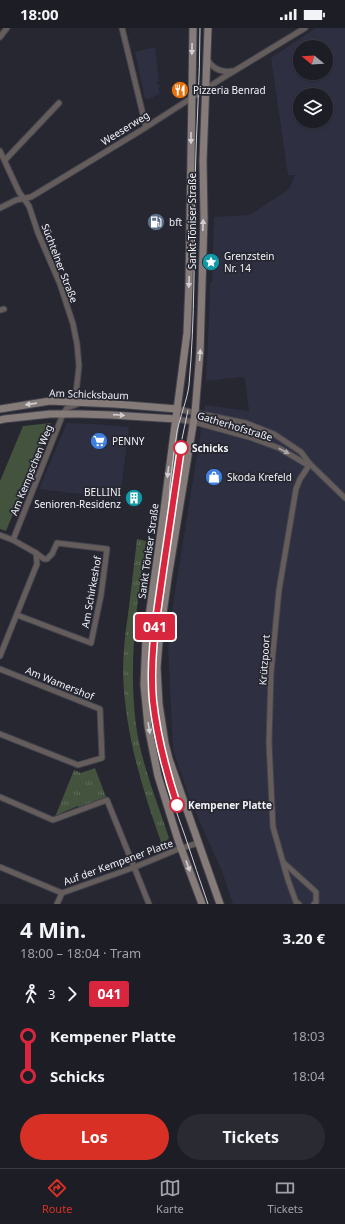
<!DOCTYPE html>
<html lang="de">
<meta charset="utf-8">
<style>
:root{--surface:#1c1d25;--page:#292a32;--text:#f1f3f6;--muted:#a0a2a7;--line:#3a3b42;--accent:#d93025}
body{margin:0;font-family:"Noto Sans",sans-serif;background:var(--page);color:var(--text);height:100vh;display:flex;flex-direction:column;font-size:15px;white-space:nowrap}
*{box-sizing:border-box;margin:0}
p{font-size:13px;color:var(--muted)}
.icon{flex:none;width:22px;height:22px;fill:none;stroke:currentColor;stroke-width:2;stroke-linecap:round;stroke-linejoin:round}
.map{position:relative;height:876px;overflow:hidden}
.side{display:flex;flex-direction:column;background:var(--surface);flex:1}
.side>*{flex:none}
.badge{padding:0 8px;border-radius:3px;font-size:14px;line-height:26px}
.needle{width:26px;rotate:288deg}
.fabs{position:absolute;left:293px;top:12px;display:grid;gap:8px}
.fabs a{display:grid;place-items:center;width:40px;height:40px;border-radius:50%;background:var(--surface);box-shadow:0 1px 3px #0004,0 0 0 1px var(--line);font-size:20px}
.map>.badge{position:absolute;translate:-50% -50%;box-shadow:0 0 0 2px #fff}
.legs{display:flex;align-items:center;gap:6px;height:44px;padding:0 20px;font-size:13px}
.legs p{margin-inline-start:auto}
.overview{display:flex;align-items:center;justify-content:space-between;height:68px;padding:0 20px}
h1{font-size:22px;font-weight:700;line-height:30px}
.action{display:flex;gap:8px;margin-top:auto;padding:8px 20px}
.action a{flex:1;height:46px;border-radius:24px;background:var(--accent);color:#fff;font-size:16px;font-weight:700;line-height:46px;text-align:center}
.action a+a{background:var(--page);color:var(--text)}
ul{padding:0 20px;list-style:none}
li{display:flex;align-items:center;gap:14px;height:40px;font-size:15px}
li i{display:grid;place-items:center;width:6px;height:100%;margin:0 5px;background:currentColor}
li i::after{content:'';width:10px;height:10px;margin:-5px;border:3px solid;border-radius:50%;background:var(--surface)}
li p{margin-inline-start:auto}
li:first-child i{background:linear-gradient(#0000 50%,currentColor 0)}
li:last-child i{background:linear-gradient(currentColor 50%,#0000 0)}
.status{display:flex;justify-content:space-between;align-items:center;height:28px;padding:0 20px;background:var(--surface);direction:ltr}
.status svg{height:11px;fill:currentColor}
.menu{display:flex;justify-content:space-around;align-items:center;height:56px;border-top:1px solid var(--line);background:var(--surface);font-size:11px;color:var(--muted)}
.menu a{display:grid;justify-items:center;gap:2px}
.menu .on{color:var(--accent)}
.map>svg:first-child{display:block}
</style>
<div class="status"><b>18:00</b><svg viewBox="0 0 49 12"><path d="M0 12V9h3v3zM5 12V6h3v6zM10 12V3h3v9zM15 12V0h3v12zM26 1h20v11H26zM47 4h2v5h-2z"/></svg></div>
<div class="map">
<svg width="345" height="876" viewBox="0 0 345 876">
<defs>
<pattern id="grass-tufts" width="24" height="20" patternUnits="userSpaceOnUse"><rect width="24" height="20" fill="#43533d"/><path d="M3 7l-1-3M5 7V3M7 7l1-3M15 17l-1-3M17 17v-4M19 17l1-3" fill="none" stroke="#5f6c5a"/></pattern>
</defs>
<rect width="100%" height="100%" fill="#262731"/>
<g fill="#2e2f40" fill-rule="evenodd">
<path d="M316 0H345V138L339 139 345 138V876H233L222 843 191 775 173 721 168 621 173 576 205 377 249 383 245 350 241 349 206 353 209 290 210 254H212L214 189 250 187 289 161 295 147H288L271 30ZM300 19H326V45H300ZM300 67H326V93H300Z"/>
<path d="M155 19 159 53 156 54 160 59 158 60 160 65 152 70 145 71 135 24Z"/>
<path d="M67 395 94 396 129 399 120 471 39 461Z"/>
</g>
<g fill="url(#grass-tufts)">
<path d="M137 511 146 513C137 574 128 635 136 697 141 735 157 773 169 810L162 817C142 760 125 706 123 645 123 625 125 606 128 587 131 562 134 537 137 511Z"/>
<path d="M95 740 106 769 79 780 78 778 61 785 62 787 55 789 74 742 81 745Z"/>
</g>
<path fill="#43533d" d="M51 395 6 503 0 501V453L23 398Z"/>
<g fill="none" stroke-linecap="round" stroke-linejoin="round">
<defs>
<g id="street">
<path d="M122 0 146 99"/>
<path d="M0 9 7 0"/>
<path d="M207 31C213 41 221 45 232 43"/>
<path d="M0 123 19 164 29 178 38 205 60 256 73 296 77 316 79 338 75 374"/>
<path d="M5 132 59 75"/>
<path d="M0 180 16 172 31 169 140 103 221 51 305 0"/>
<path d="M0 282 4 281"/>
<path d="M177 381 246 395 274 406 301 424 310 436 345 470"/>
<path d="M176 391 194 394 252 410 279 420 306 436H310"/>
<path d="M0 507 13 512 36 525 37 536 0 628"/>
<path d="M13 512 63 386 67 380 78 376"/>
<path d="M17 587 91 615 101 567 107 521 57 515 52 526 47 531H44L36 525"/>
<path d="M0 641 100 681 102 730 78 737 0 706"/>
<path d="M0 769 53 792 107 772 149 876"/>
<path d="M284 835 316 864V875L314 876"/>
<path d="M0 839 62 865 135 839 176 822 198 815"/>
<path d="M57 876 62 865"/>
<path d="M299 876 296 874 288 852 273 799 269 715 271 645 279 562 296 461 300 451 310 436"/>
</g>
<g id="secondary">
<path d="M193 0 189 256 187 305 164 482 146 610 144 657 148 698 158 748 178 812 202 876"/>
<path d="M208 0 203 133 204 190 200 324 195 385 168 550 159 614 157 640 159 676 165 715 169 731 220 876"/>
<path d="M0 381 50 373 115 376 177 381"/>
<path d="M0 392 4 391 50 386H80L112 387 176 391"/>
</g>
</defs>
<use href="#street" stroke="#42434d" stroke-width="7"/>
<use href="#secondary" stroke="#42434d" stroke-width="9"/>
<use href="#street" stroke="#645d5c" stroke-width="5"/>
<use href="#secondary" stroke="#857b79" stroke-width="7"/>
<g stroke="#cfcfd6" stroke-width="1">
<path d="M200 0C200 52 196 104 195 156 194 223 195 290 189 357 187 373 180 388 177 404 174 422 172 440 170 457 169 471 169 484 167 497 160 549 148 601 149 653 149 706 167 758 185 808 193 831 200 854 208 876"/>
<path d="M182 411 188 382"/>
</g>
</g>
<defs><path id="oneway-solid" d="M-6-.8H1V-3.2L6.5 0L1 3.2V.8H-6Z"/></defs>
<g fill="#d1ced2">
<use href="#oneway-solid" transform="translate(192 21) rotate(91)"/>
<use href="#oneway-solid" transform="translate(191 110) rotate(90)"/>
<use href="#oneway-solid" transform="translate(203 197) rotate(-88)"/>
<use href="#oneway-solid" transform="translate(189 254) rotate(92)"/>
<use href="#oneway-solid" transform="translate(200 327) rotate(-86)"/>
<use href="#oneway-solid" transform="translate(31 376) rotate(172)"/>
<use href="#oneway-solid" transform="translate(119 387) rotate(4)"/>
<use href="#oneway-solid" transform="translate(168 444) rotate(97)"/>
<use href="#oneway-solid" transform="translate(149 700) rotate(81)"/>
<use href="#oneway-solid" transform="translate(188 838) rotate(70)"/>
</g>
<use fill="#aaa7aa" href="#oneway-solid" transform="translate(284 423) rotate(28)"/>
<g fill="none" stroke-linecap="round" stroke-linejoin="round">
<defs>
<path id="line-1" d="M177 777C166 743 157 709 153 673 149 630 157 586 163 543 169 502 175 461 181 420"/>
</defs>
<use href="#line-1" stroke="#fff" stroke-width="9"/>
<use href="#line-1" stroke="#d7263d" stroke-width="6"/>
</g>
<defs>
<symbol id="restaurant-disc" viewBox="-11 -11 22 22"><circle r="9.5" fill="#e8710a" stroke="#262731"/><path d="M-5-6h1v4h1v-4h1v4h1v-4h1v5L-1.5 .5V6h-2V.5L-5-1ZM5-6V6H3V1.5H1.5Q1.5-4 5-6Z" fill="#fff"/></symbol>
<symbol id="fuel-disc" viewBox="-11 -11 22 22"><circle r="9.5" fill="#5c6f8a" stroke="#262731"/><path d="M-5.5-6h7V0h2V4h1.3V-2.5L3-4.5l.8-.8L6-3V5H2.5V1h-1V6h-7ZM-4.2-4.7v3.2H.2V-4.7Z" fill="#fff"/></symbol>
<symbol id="sight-disc" viewBox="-11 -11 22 22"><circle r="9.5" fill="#0f9aa8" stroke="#262731"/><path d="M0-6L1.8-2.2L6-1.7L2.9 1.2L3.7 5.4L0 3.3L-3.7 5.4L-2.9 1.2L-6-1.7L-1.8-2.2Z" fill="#fff"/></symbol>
<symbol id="supermarket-disc" viewBox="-11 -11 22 22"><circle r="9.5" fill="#3f7fe0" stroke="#262731"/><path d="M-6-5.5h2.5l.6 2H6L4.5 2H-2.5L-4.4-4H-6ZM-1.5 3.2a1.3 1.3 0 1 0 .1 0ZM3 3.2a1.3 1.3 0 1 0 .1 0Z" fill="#fff"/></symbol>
<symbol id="shop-disc" viewBox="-11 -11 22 22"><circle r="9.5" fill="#3f7fe0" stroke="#262731"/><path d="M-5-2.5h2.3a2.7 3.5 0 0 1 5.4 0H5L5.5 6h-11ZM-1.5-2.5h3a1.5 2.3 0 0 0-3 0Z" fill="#fff"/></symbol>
<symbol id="building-disc" viewBox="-11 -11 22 22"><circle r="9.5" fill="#0f9aa8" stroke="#262731"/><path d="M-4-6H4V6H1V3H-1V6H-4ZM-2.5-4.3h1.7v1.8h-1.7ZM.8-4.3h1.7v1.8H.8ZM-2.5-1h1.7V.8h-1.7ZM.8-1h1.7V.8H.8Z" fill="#fff"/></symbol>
</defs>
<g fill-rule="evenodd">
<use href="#restaurant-disc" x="170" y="52" width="20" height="20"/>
<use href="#fuel-disc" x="146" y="184" width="20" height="20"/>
<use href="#sight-disc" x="201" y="224" width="20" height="20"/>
<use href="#supermarket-disc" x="89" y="403" width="20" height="20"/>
<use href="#shop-disc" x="204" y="439" width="20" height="20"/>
<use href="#building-disc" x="124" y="460" width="20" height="20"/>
</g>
<g fill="#fff" stroke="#d7263d" stroke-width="2">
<circle cx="181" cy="420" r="7"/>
<circle cx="177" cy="777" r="7"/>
</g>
<g text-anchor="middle" stroke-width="3.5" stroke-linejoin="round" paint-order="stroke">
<g font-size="10" fill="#f1f1f8" stroke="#262731" text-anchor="start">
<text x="193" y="66">Pizzeria Benrad</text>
<text x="169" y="198">bft</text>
<text x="224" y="232">Grenzstein<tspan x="224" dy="12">Nr. 14</tspan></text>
<text x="112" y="417">PENNY</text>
<text x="227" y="453">Skoda Krefeld</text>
<text x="121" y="468" text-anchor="end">BELLINI<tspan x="121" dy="12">Senioren-Residenz</tspan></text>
</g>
<g font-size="10" fill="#f1f1f8" stroke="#262731">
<text transform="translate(125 100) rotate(-32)" y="4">Weeserweg</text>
<text transform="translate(192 193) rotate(-90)" y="4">Sankt Töniser Straße</text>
<text transform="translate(60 235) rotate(69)" y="4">Süchtelner Straße</text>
<text transform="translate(89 366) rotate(2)" y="4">Am Schicksbaum</text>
<text transform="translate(235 398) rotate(17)" y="4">Gatherhofstraße</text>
<text transform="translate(31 442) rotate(-68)" y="4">Am Kempschen Weg</text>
<text transform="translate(148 523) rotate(-82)" y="4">Sankt Töniser Straße</text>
<text transform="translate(91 564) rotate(-80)" y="4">Am Schirkeshof</text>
<text transform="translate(264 632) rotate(-86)" y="4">Krützpoort</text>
<text transform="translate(60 655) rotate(22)" y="4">Am Wamershof</text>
<text transform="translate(118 834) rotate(-20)" y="4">Auf der Kempener Platte</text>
</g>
<g font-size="10" font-weight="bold" fill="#f1f1f8" stroke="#262731" text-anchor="start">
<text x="192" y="424">Schicks</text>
<text x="188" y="781">Kempener Platte</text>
</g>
</g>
</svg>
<div class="fabs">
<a><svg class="needle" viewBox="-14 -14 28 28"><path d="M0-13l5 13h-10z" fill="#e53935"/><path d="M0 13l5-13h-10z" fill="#a0a2a7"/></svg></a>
<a><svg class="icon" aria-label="layers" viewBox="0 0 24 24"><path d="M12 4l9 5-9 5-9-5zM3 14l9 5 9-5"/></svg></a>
</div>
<b class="badge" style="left:155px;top:599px;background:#d7263d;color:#fff">041</b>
</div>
<section class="side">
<div class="overview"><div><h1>4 Min.</h1><p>18:00 – 18:04 · Tram</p></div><b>3.20 €</b></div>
<div class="legs"><svg class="icon" aria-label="walk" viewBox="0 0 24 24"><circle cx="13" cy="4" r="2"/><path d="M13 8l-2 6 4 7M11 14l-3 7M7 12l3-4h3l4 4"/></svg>3<svg class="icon" aria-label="forward" viewBox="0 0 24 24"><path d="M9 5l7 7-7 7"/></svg><b class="badge" style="background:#d7263d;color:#fff">041</b></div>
<ul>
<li><i style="color:#d7263d"></i><b>Kempener Platte</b><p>18:03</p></li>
<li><i style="color:#d7263d"></i><b>Schicks</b><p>18:04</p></li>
</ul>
<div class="action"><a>Los</a><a>Tickets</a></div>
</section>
<nav class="menu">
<a class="on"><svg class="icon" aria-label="directions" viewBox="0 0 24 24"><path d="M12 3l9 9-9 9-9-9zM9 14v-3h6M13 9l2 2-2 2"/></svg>Route</a>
<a><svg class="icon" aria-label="map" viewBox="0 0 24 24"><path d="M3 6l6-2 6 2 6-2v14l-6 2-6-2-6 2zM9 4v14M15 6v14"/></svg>Karte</a>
<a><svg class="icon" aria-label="tickets" viewBox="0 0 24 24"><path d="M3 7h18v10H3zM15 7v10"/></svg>Tickets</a>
</nav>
